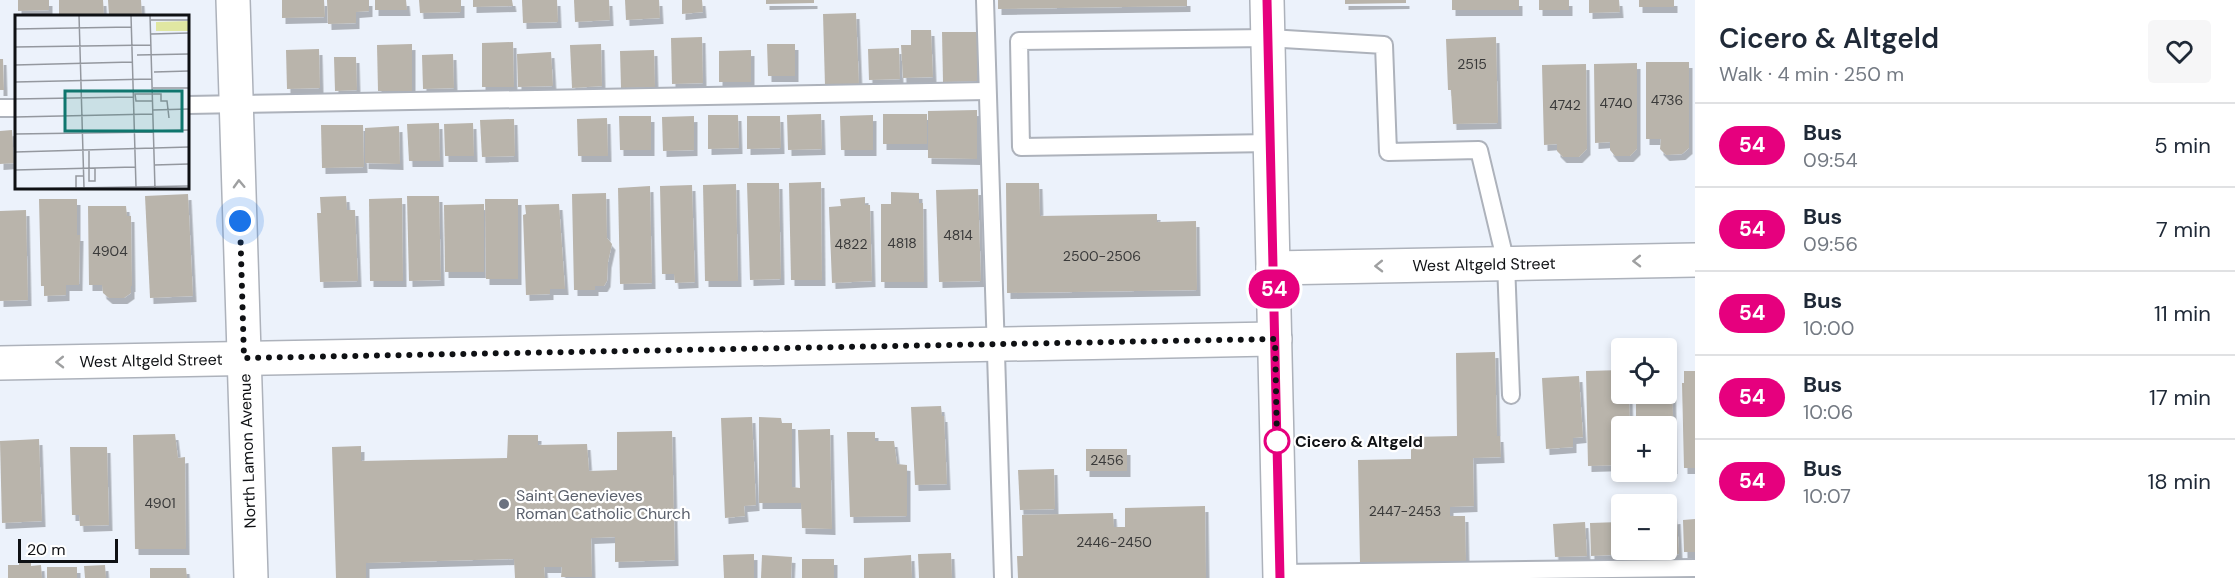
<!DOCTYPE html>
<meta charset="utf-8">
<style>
:root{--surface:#fff;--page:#f6f6f7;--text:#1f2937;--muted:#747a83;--line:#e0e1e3}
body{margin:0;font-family:"DM Sans",sans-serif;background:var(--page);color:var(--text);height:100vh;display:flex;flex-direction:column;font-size:22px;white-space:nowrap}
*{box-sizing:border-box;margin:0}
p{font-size:20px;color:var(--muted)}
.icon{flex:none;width:33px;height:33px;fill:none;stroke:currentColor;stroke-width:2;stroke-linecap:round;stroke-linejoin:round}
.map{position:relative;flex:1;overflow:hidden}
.sheet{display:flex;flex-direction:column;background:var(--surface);width:540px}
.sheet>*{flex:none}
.badge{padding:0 12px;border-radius:20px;font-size:21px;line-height:39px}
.fabs{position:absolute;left:1611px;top:338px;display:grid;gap:12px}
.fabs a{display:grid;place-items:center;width:66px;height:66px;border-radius:6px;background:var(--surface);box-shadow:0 3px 9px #0003;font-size:30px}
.scale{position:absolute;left:18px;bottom:15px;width:100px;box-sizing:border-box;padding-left:6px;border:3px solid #0f1114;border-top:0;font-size:16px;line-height:21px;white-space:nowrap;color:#0f1114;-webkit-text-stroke:4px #fff;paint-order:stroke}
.you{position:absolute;width:30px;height:30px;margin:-15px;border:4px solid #fff;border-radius:50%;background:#1a73e8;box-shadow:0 0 0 9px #1a73e833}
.map>.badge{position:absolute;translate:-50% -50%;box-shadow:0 0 0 3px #fff}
.round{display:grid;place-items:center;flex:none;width:63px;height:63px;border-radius:6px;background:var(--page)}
.overview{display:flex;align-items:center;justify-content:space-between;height:102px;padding:0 24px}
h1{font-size:28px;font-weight:600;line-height:45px}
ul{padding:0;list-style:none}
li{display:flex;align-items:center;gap:18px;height:84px;padding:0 24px;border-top:2px solid var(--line)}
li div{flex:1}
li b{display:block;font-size:22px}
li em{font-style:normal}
li .badge{min-width:66px;font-weight:700;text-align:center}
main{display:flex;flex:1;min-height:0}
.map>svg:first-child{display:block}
</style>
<main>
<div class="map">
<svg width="1695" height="578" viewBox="0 0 1695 578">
<defs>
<filter id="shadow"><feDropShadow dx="3.5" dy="6" stdDeviation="0" flood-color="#0004"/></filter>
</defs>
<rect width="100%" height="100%" fill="#ecf2fb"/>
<g fill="#b9b4ab" filter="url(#shadow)">
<path d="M18 0H49V10L18 11Z"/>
<path d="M59 0H103L104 16H59Z"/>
<path d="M108 0H141L142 16H109Z"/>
<path d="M282 0H324L325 17 282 18Z"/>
<path d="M327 0H369V11L356 12V23L328 24Z"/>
<path d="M375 0H406L407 10H375Z"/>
<path d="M419 0H461V12L420 13Z"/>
<path d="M473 0H512L513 6 473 7Z"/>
<path d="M522 0H557L558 22 523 23Z"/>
<path d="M574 0H609L610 20 575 22Z"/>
<path d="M625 0H659L660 18 626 20Z"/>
<path d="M682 0H702L703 12 682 14Z"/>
<path d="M766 0H814V3L766 4Z"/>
<path d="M998 0H1187V6L998 9Z"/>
<path d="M1345 0H1406V3L1345 4Z"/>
<rect x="1452" y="0" width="67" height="10"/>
<rect x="1539" y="0" width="30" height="10"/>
<path d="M1589 0H1619L1620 12 1589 13Z"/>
<rect x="1639" y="0" width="35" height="7"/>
<path d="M856 13 859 85 825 86 823 14Z"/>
<path d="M911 30H931L933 77 903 78 901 45H911Z"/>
<path d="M942 32H977V81L943 82Z"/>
<path d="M702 37 703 83 672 84 671 38Z"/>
<path d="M1496 37 1498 123 1453 124 1451 90H1448L1446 39Z"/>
<path d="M513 42 514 87H482V43Z"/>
<path d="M412 44V91H378L377 45Z"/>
<path d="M601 44 602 86 572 88 570 45Z"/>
<path d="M767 44H795V76H768Z"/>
<path d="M899 48 900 79 869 80 868 49Z"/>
<path d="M319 49 320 88 287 89 286 50Z"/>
<path d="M654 50 655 87 621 88 620 51Z"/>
<path d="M751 50V82H719V51Z"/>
<path d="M551 52 553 86 518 87 517 54Z"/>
<path d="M453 54 454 88 423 89 422 55Z"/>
<path d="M334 57H356L357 90 335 91Z"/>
<path d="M0 59H3L4 90H0Z"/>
<path d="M1646 62H1689V148L1682 154 1666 155 1660 149 1661 139H1646Z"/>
<path d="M1637 63V149L1630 156H1615L1610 150V142L1595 143 1594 64Z"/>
<path d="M1586 64 1587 149 1579 157H1563L1557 151V144L1544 145 1542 65Z"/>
<path d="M977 110V159L928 158V111Z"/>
<path d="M821 114 822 149 788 150 787 115Z"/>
<rect x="883" y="114" width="44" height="30"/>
<path d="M708 115H738L739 148 708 149Z"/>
<path d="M873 115V150H841L840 116Z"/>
<path d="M619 116H651V150H620Z"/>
<path d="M694 116V150L663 151 662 117Z"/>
<path d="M747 116H780L781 148 747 149Z"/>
<path d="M607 118 608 156H578L577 119Z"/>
<path d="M514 119 515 156 482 157 480 120Z"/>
<path d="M439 123 440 161H409L407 124Z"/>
<path d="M473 123 474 156H445L444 124Z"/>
<path d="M321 125H363L364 167 322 168Z"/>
<path d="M399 126 400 164 365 163V128Z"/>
<path d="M12 130 14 163 0 164V131Z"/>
<path d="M821 182 822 280H791L789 183Z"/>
<path d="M747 183H779L781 279 750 280Z"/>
<path d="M1006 183H1039L1040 216 1157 214V222L1196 221 1197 290 1007 293Z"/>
<path d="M736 184 738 281H705L703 185Z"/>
<path d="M692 185 695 282 675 283 674 274H662L660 186Z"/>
<path d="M650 186 652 283 620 284 618 188Z"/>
<path d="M978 189 981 281 939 282 936 190Z"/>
<path d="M891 192 919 193V203H923L924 282H881V204H891Z"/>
<path d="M606 193 607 238 612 244 608 262 607 281 604 286H595V290H574L572 194Z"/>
<path d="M188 194 193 296 150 298 145 196Z"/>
<path d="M346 196 347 210H355L358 281 320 282 317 213H321L320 197Z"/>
<path d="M407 196H439L441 280 409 281Z"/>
<path d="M865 197V205H870L872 281 832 283 829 207 841 206 840 199Z"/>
<path d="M402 198 403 281H370L369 199Z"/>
<path d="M39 199H77V235H80L79 285H66V295L44 296V286H41Z"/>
<path d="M485 199H518V279H486Z"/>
<path d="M484 204V272H445L444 205Z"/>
<path d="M559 204 565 289H550V294L526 295 523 215 526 214 525 205Z"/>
<path d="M88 206H126L127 216H131L132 286H131V293L124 298H109L103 293 102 285H89Z"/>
<path d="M26 210 28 300 0 301V211Z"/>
<path d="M1495 352 1497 436H1500L1501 457 1473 458 1474 506 1450 507V516H1465L1466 562 1360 564 1358 460 1411 459V437L1457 436 1456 353Z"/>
<path d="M1622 370V393H1629L1630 426H1622V465L1588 466 1586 371Z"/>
<path d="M1666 371H1672L1674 468H1666V426H1636V393H1666Z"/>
<path d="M1684 371H1695V468H1684L1682 383H1684Z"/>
<path d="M1579 376 1583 437 1573 438V447L1546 449 1542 378Z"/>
<path d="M941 406 942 416H944L947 484 915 485 911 407Z"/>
<path d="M752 417 756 505 744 506 745 516 725 518 721 418Z"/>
<path d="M759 417 781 418 782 423H792V487L800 488 798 430 830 429 832 529 802 528 801 503H759Z"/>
<path d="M672 431 675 560 615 562V537L591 538 592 577H561L562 567H544L545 578H515L514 559 366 563V578H336L332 447 361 446V461L507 458 508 435H538V445L587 444 589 471 617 470V432Z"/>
<path d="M847 432H875V441H894L897 464 907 465V516L850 517Z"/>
<path d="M175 434 178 458 185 457 186 549H135L133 435Z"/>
<path d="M39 439 42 521 2 523 0 441Z"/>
<path d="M70 447H107L109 525 80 526 79 515H72Z"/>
<rect x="1086" y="449" width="41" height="22"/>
<path d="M1054 469 1055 509 1020 510 1018 470Z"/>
<path d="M1205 506 1206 578H1018L1017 556H1023L1022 515 1113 513 1114 527H1125V508Z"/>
<path d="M1677 518 1679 554 1650 555 1649 549H1666V519Z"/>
<path d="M1695 519V552H1684L1683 520Z"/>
<path d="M1585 522 1587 556 1555 557 1553 524Z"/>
<path d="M1620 522 1622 549H1631V554L1591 556 1590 523Z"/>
<path d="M951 553 952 578H919L918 554Z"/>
<path d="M754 554V578H724L723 555Z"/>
<path d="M762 555 792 557 791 578H761Z"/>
<path d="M911 555 912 578H864V558Z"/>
<rect x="802" y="559" width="32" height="19"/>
<path d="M19 560H31V566L41 565 42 578H8V565H19Z"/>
<path d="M105 565 106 578H85L84 566Z"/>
<rect x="47" y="567" width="30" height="11"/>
<path d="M150 568H186L187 578H150Z"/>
</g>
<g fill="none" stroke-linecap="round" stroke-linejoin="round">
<defs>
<g id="service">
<path d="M985 0 1003 578"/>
<path d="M188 105 987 91"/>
<path d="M0 108H16"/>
<path d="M1271 143 1021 147 1019 41 1268 38 1384 45 1388 152 1479 150 1506 263 1511 395"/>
<path d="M1280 573 1695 568"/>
</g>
<g id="minor">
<path d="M233 0 251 578"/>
<path d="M1273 268 1695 260"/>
<path d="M0 363 1275 339"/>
</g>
<path id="primary" d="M1267 0 1280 578"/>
</defs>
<use href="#service" stroke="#adb2bb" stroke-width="20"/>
<use href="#minor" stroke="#adb2bb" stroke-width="36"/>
<use href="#primary" stroke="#adb2bb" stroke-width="36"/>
<use href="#service" stroke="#fff" stroke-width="16"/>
<use href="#minor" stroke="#fff" stroke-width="33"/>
<use href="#primary" stroke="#fff" stroke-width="33"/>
</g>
<defs><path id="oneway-chevron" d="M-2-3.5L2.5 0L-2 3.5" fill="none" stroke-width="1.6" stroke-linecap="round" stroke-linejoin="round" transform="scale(1.5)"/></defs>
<g stroke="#9fa0a1">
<use href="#oneway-chevron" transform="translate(239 184) rotate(-92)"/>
<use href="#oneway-chevron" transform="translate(1637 261) rotate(179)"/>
<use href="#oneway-chevron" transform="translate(1379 266) rotate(179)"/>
<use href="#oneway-chevron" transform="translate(60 362) rotate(179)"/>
</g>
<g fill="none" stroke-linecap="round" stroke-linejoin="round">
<defs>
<path id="line" d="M1267 0 1280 578"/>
</defs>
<use href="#line" stroke="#fff" stroke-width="14"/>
<use href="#line" stroke="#e6007e" stroke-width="9"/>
<path stroke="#0f1114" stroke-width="6" stroke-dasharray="0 10.8" d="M240 221 244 358 1275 339 1277 441"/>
</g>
<circle fill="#fff" stroke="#e6007e" stroke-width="3" cx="1277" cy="441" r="12"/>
<circle fill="#6b7280" stroke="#fff" stroke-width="2" cx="504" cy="504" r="6"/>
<g text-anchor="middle" stroke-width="4.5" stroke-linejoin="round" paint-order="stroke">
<g font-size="14" fill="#3a3a3a">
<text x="1472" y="69">2515</text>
<text x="1667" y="105">4736</text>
<text x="1616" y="108">4740</text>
<text x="1565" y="110">4742</text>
<text x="958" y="240">4814</text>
<text x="902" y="248">4818</text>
<text x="851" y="249">4822</text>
<text x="110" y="256">4904</text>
<text x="1102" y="261">2500-2506</text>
<text x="1107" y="465">2456</text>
<text x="160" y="508">4901</text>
<text x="1405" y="516">2447-2453</text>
<text x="1114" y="547">2446-2450</text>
</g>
<g font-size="16" fill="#0f1114" stroke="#fff">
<text transform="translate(1484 264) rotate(-1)" y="6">West Altgeld Street</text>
<text transform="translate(151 360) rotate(-1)" y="6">West Altgeld Street</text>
<text transform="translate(247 451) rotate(-92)" y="6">North Lamon Avenue</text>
</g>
<g font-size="16" font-weight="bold" fill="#0f1114" stroke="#fff" text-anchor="start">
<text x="1295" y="447">Cicero &amp; Altgeld</text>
</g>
<g font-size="16" fill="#5b616d" stroke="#fff" text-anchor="start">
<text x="516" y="501">Saint Genevieves<tspan x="516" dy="18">Roman Catholic Church</tspan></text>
</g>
</g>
<g transform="translate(15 15)">
<rect width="174" height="174" fill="#ecf2fb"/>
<path d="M174 6V16H141V7Z" fill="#e0e7a2"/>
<path fill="none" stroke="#94989f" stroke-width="1.5" d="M64 0 69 173M116 0 121 172M135 0 140 174M136 5H174M0 14 116 12M136 19 174 18M0 32 136 30M122 40 174 39M0 50 117 47M139 57 174 56M0 67 137 64M138 73H174M0 84 118 82M137 86H121L120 79H146V86H152L154 103M138 95 174 94M0 102 138 99M138 116 174 115M0 119 139 117M74 136V166H80V153M0 137 174 132M139 150 174 149M0 155 120 152M61 173V161H69M2 174 174 171"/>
<path fill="#0f766e" fill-opacity="0.15" stroke="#0f766e" stroke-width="3" d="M50 76H167V116H50Z"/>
<rect width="174" height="174" fill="none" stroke="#0f1114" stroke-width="3"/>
</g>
</svg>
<div class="fabs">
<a><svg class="icon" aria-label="locate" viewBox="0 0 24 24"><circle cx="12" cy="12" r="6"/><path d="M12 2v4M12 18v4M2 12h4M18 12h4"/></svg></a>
<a>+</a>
<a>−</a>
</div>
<div class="scale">20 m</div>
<div class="you" style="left:240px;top:221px"></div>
<b class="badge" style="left:1274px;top:289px;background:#e6007e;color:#fff">54</b>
</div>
<section class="sheet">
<div class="overview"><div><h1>Cicero &amp; Altgeld</h1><p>Walk · 4 min · 250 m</p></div><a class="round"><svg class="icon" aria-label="heart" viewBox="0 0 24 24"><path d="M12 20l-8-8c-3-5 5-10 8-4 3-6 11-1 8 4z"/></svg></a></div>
<ul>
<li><span class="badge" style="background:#e6007e;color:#fff">54</span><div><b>Bus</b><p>09:54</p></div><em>5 min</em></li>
<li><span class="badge" style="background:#e6007e;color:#fff">54</span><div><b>Bus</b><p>09:56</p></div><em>7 min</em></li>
<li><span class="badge" style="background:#e6007e;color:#fff">54</span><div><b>Bus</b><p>10:00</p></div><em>11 min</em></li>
<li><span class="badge" style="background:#e6007e;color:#fff">54</span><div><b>Bus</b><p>10:06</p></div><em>17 min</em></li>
<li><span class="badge" style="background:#e6007e;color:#fff">54</span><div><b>Bus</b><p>10:07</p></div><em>18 min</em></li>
</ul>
</section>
</main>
